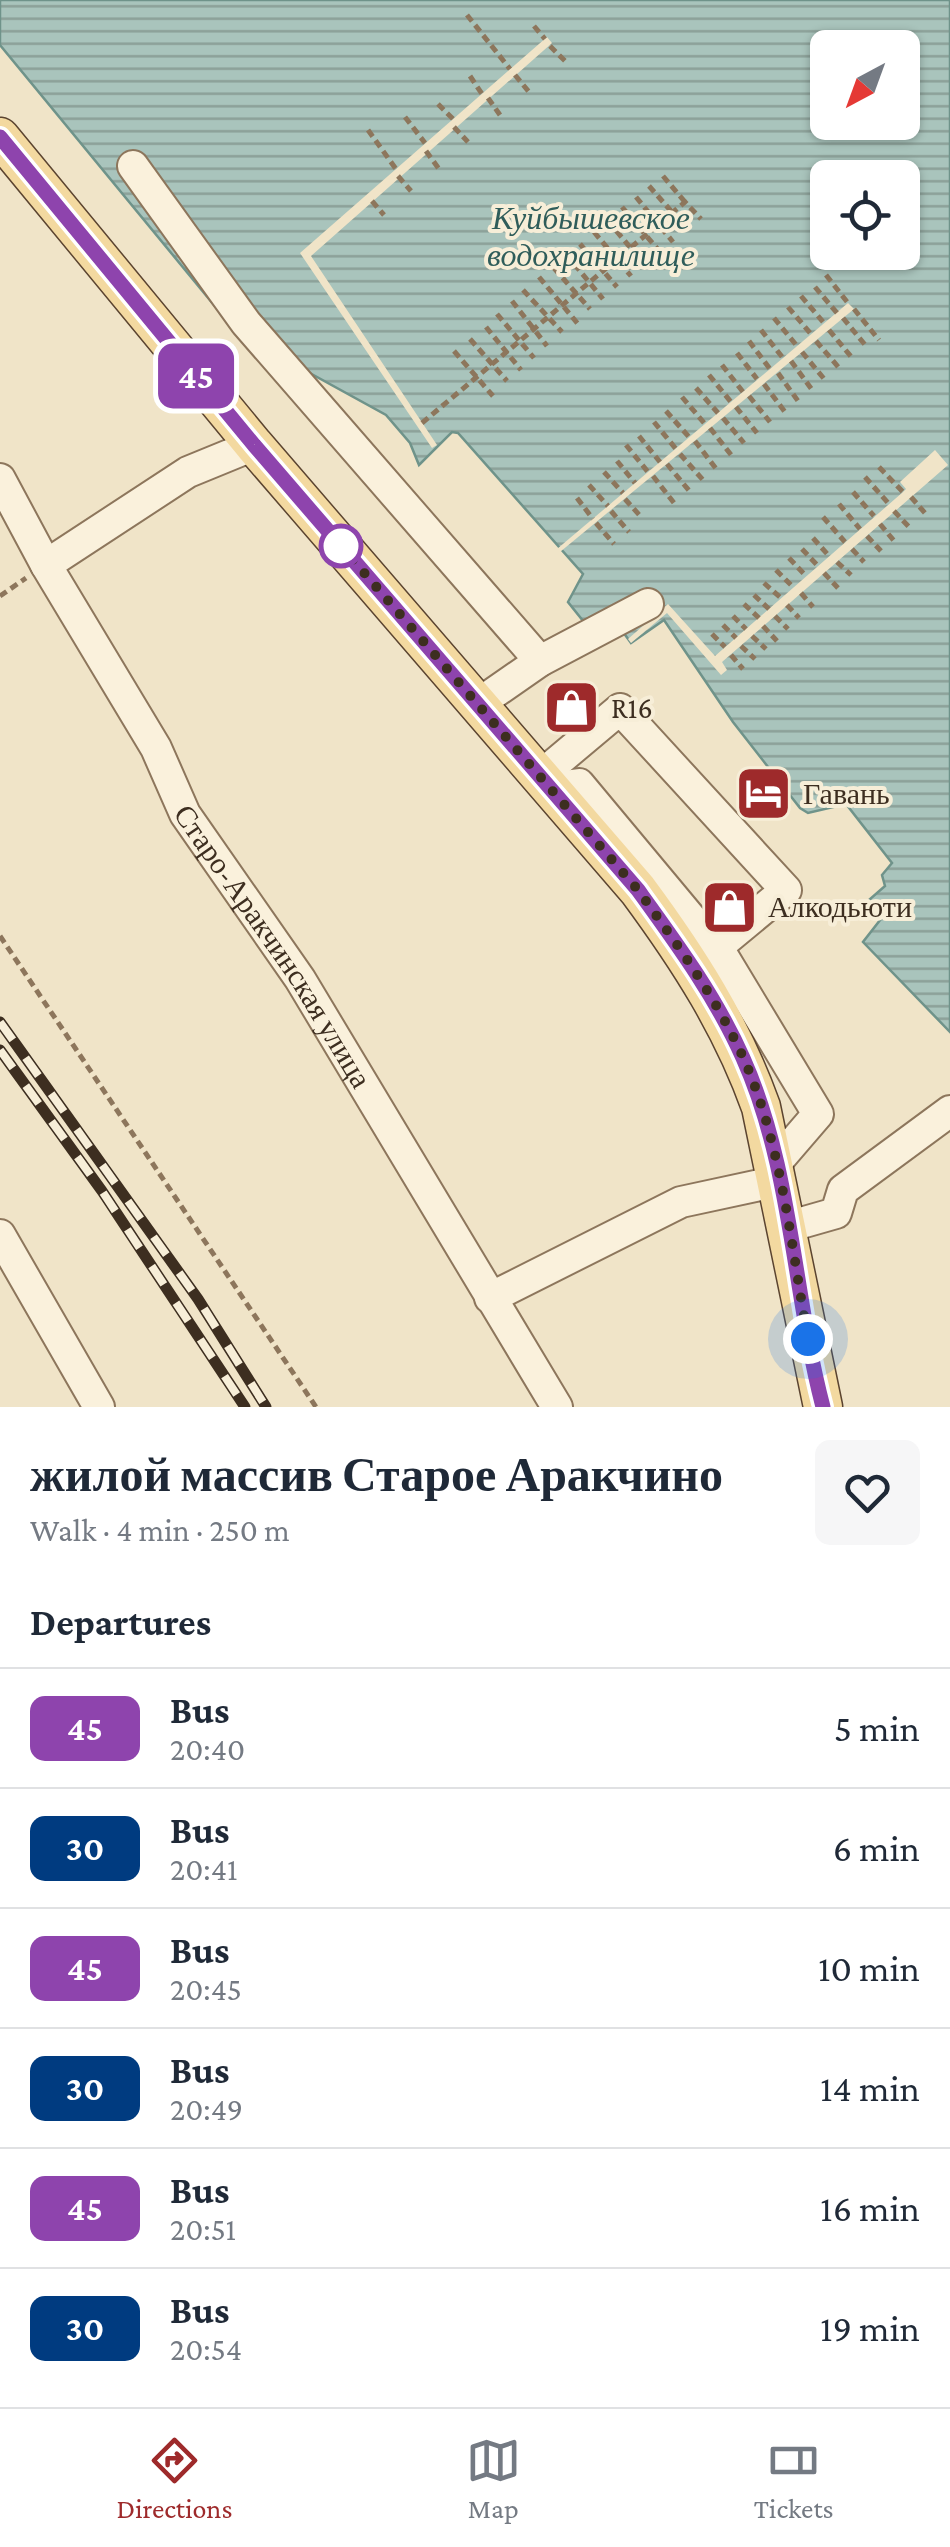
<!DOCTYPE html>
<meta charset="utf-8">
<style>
:root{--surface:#fff;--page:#f6f6f7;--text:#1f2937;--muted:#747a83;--line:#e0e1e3;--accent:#9e2a2b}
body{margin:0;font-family:"Crimson Pro",serif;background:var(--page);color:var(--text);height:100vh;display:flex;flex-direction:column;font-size:38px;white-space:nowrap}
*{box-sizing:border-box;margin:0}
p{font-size:32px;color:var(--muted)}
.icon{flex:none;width:55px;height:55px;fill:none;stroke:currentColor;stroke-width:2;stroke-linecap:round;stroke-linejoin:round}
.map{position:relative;height:1407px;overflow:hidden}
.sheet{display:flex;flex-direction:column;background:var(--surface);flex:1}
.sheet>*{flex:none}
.badge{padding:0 20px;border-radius:15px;font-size:35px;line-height:65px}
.needle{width:65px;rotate:221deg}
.buttons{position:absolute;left:810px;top:30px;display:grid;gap:20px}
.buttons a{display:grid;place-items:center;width:110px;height:110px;border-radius:15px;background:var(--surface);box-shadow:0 2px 8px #0004;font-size:50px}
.you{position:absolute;width:50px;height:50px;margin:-25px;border:8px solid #fff;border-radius:50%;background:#1a73e8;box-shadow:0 0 0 15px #1a73e833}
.map>.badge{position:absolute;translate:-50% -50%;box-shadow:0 0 0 5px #fff}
h2{padding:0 30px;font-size:38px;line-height:90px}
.round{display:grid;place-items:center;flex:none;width:105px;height:105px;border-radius:15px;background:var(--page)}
.head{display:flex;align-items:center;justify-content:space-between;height:170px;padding:0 30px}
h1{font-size:48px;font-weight:700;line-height:75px}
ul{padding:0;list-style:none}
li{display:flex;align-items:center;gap:30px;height:120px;padding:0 30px;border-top:2px solid var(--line)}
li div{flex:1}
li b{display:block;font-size:38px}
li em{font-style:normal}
li .badge{min-width:110px;font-weight:700;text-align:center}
.tab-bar{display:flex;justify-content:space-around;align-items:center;height:140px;border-top:2px solid var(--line);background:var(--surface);font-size:28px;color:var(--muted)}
.tab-bar a{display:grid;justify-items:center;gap:5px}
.tab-bar .current{color:var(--accent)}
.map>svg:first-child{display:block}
</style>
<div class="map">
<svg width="950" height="1407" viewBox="0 0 950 1407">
<defs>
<pattern id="water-rules" width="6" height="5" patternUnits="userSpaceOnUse" patternTransform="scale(2.5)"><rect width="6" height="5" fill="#a9c4bc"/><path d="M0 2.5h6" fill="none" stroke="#8ba098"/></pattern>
</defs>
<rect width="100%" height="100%" fill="#f0e4c8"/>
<path fill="url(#water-rules)" stroke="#6f938a" stroke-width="2.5" fill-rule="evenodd" d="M0 0H950V1032L863 942 884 915 870 899 885 886 882 875 892 863 846 804 808 813 800 808 733 722 664 620 631 643 623 632 588 627 568 602 583 574 458 433 452 432 419 465 410 443 386 415 237 333 0 45ZM828 48H902V122H828ZM828 178H902V252H828Z"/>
<g fill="#f0e4c8">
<path d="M547 37 552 43 311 256 437 445 432 448 300 253Z"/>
<path d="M848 303 854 309 560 552 557 549Z"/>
<path d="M935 450 948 465 722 662 727 670 721 675 667 613 631 643 628 639 668 604 715 656 903 492 906 489 900 482Z"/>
</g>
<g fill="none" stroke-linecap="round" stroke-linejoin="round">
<defs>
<g id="minor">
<path d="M133 166 246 323 540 661"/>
<path id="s1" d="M0 479 46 565 156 748 185 814 300 979 557 1407"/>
<path d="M46 565 188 472 254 445"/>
<path d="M478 704 540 661 648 604"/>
<path d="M539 777 620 709 786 890 716 948"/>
<path d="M549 788 579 784 724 958 818 1114 775 1164"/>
<path d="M787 1227 836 1213 843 1190 950 1111"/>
<path d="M0 1235 99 1407"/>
<path d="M490 1298 681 1202 779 1181"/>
</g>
<path id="major" d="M0 137 254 445 638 890C689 959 732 1026 761 1107L823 1407"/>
</defs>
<use href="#minor" stroke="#8d765c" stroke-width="34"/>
<use href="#major" stroke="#5b4430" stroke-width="41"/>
<g stroke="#8d765c" stroke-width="5" stroke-dasharray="8 5" stroke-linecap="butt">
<path d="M467 15 510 69"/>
<path d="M534 26 545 39"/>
<path d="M550 46 566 62"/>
<path d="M515 75 529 92"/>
<path d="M470 76 482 94"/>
<path d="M488 98 500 115"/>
<path d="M438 104 453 119"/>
<path d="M405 117 425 143"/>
<path d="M454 127 468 142"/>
<path d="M368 130 396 169"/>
<path d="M426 151 439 169"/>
<path d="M398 176 411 191"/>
<path d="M663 176 685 202"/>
<path d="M649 186 686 228"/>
<path d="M636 197 673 242"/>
<path d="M372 201 384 215"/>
<path d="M622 207 660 252"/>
<path d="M608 221 645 265"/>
<path d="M594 232 631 276"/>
<path d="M580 244 617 287"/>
<path d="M566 254 603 299"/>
<path d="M554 268 590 309"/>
<path d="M826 275 848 303"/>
<path d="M539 277 578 324"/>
<path d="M815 287 837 313"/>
<path d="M523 290 562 332"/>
<path d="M801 296 824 323"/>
<path d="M512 301 547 346"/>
<path d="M788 307 811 334"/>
<path d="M854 309 879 340"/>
<path d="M497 314 534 358"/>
<path d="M774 318 797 346"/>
<path d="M843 318 866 346"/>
<path d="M486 327 521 370"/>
<path d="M761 330 783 358"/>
<path d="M829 330 853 359"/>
<path d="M470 339 507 381"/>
<path d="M749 341 770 369"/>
<path d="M816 341 840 369"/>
<path d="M454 351 493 396"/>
<path d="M802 352 825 380"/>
<path d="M737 353 757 379"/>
<path d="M791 361 813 391"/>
<path d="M722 365 743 392"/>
<path d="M778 373 798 401"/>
<path d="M709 375 731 402"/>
<path d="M764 384 785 412"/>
<path d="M696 388 718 413"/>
<path d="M749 396 770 422"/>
<path d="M682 397 705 424"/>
<path d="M736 407 757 433"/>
<path d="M666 411 689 437"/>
<path d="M723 418 744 443"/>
<path d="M654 422 676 449"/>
<path d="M422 423 685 202 701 219"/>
<path d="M710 428 732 456"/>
<path d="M639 436 660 462"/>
<path d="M695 441 717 470"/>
<path d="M626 445 648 472"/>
<path d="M680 454 703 480"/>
<path d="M617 461 635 483"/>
<path d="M667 464 691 493"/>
<path d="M879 467 903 492"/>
<path d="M604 472 623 493"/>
<path d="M653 476 674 503"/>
<path d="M865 477 889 504"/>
<path d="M589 485 608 506"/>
<path d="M853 492 874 516"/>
<path d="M911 497 925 513"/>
<path d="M577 498 593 519"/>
<path d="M625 499 642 518"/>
<path d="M839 504 860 529"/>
<path d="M611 511 629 532"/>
<path d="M894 511 909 527"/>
<path d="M823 517 845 542"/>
<path d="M596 523 614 544"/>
<path d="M880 524 895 542"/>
<path d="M867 536 881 551"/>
<path d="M813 538 829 556"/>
<path d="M802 549 818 566"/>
<path d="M852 549 864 562"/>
<path d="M789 558 806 576"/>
<path d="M837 562 851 575"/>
<path d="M776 570 793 587"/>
<path d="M824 573 838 588"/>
<path d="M764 583 781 598"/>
<path d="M801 593 813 607"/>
<path d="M754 595 769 609"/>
<path d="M0 596 26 578"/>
<path d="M744 604 759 618"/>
<path d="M787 605 799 618"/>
<path d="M733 616 746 629"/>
<path d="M775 616 788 629"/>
<path d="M723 625 736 638"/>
<path d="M763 626 777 641"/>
<path d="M712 634 725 647"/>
<path d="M752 636 766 649"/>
<path d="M741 646 755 659"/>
<path d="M731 655 743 669"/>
<path d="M0 936 316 1407"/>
</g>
<use href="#minor" stroke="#faf1dc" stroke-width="30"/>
<use href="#major" stroke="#f3d9a0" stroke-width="38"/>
<defs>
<g id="rail">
<path d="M0 1022 198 1299 266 1407"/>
<path d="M0 1050 102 1191 245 1407"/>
</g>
</defs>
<use href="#rail" stroke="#3d2e20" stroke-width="11"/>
<use href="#rail" stroke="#f7eed8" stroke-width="8" stroke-dasharray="22" stroke-linecap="butt"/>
</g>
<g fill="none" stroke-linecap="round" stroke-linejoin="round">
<defs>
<path id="line" d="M0 137 254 445 638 890C677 944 716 997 743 1058 792 1167 793 1293 823 1407"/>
</defs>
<use href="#line" stroke="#fff" stroke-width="22"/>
<use href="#line" stroke="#8e44ad" stroke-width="15"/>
<path stroke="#3d2e20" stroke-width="10" stroke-dasharray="0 18" d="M341 546 638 890C677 944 715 996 743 1057 782 1144 791 1246 808 1339"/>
</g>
<defs>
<symbol id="shop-square" viewBox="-11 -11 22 22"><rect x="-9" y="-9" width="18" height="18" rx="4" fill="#9e2a2b" stroke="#f7eed8"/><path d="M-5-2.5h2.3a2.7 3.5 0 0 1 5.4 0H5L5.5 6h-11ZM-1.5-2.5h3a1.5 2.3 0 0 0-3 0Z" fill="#fff"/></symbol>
<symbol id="hotel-square" viewBox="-11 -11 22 22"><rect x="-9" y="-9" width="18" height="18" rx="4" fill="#9e2a2b" stroke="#f7eed8"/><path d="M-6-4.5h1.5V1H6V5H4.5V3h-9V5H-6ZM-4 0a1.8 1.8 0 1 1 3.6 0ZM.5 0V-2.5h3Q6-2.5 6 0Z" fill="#fff"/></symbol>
</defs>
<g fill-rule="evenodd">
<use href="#shop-square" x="540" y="676" width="63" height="63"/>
<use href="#hotel-square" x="732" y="762" width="63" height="63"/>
<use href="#shop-square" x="698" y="876" width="63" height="63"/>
</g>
<circle fill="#fff" stroke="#8e44ad" stroke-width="5" cx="341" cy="546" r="20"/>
<g text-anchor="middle" stroke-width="8" stroke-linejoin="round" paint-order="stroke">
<g font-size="30" fill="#3d2e20" stroke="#f7eed8" text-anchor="start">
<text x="611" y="718">R16</text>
<text x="803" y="804">Гавань</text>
<text x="768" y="917">Алкодьюти</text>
</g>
<g font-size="30" fill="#3d2e20" stroke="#f7eed8">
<text dy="10" stroke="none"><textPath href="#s1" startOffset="542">Старо-Аракчинская улица</textPath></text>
</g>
<g font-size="32" font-style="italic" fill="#2f5d5a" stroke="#f7eed8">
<text x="591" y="229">Куйбышевское<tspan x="591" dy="37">водохранилище</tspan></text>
</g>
</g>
</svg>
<div class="buttons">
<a><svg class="needle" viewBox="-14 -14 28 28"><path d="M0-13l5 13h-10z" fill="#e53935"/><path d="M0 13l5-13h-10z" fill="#747a83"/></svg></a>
<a><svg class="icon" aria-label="locate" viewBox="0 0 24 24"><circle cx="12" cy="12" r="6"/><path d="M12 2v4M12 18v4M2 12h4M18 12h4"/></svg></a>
</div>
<div class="you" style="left:808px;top:1339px"></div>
<b class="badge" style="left:196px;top:376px;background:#8e44ad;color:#fff">45</b>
</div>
<section class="sheet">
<div class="head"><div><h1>жилой массив Старое Аракчино</h1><p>Walk · 4 min · 250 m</p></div><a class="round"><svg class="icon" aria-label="heart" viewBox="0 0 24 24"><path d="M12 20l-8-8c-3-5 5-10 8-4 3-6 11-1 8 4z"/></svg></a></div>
<h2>Departures</h2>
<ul>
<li><span class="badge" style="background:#8e44ad;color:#fff">45</span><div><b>Bus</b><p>20:40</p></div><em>5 min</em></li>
<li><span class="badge" style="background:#003b80;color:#fff">30</span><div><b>Bus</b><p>20:41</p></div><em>6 min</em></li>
<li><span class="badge" style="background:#8e44ad;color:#fff">45</span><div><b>Bus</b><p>20:45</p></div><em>10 min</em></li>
<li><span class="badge" style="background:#003b80;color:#fff">30</span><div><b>Bus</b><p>20:49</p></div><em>14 min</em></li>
<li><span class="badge" style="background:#8e44ad;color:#fff">45</span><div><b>Bus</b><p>20:51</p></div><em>16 min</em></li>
<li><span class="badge" style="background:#003b80;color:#fff">30</span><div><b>Bus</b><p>20:54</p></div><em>19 min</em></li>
</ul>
</section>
<nav class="tab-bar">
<a class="current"><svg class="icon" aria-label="directions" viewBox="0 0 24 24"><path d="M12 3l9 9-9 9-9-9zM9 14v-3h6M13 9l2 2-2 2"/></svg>Directions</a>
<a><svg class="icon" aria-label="map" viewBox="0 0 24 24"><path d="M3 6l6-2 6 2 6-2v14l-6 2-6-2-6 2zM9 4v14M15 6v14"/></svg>Map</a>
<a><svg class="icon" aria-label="tickets" viewBox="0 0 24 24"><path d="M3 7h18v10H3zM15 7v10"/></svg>Tickets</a>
</nav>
